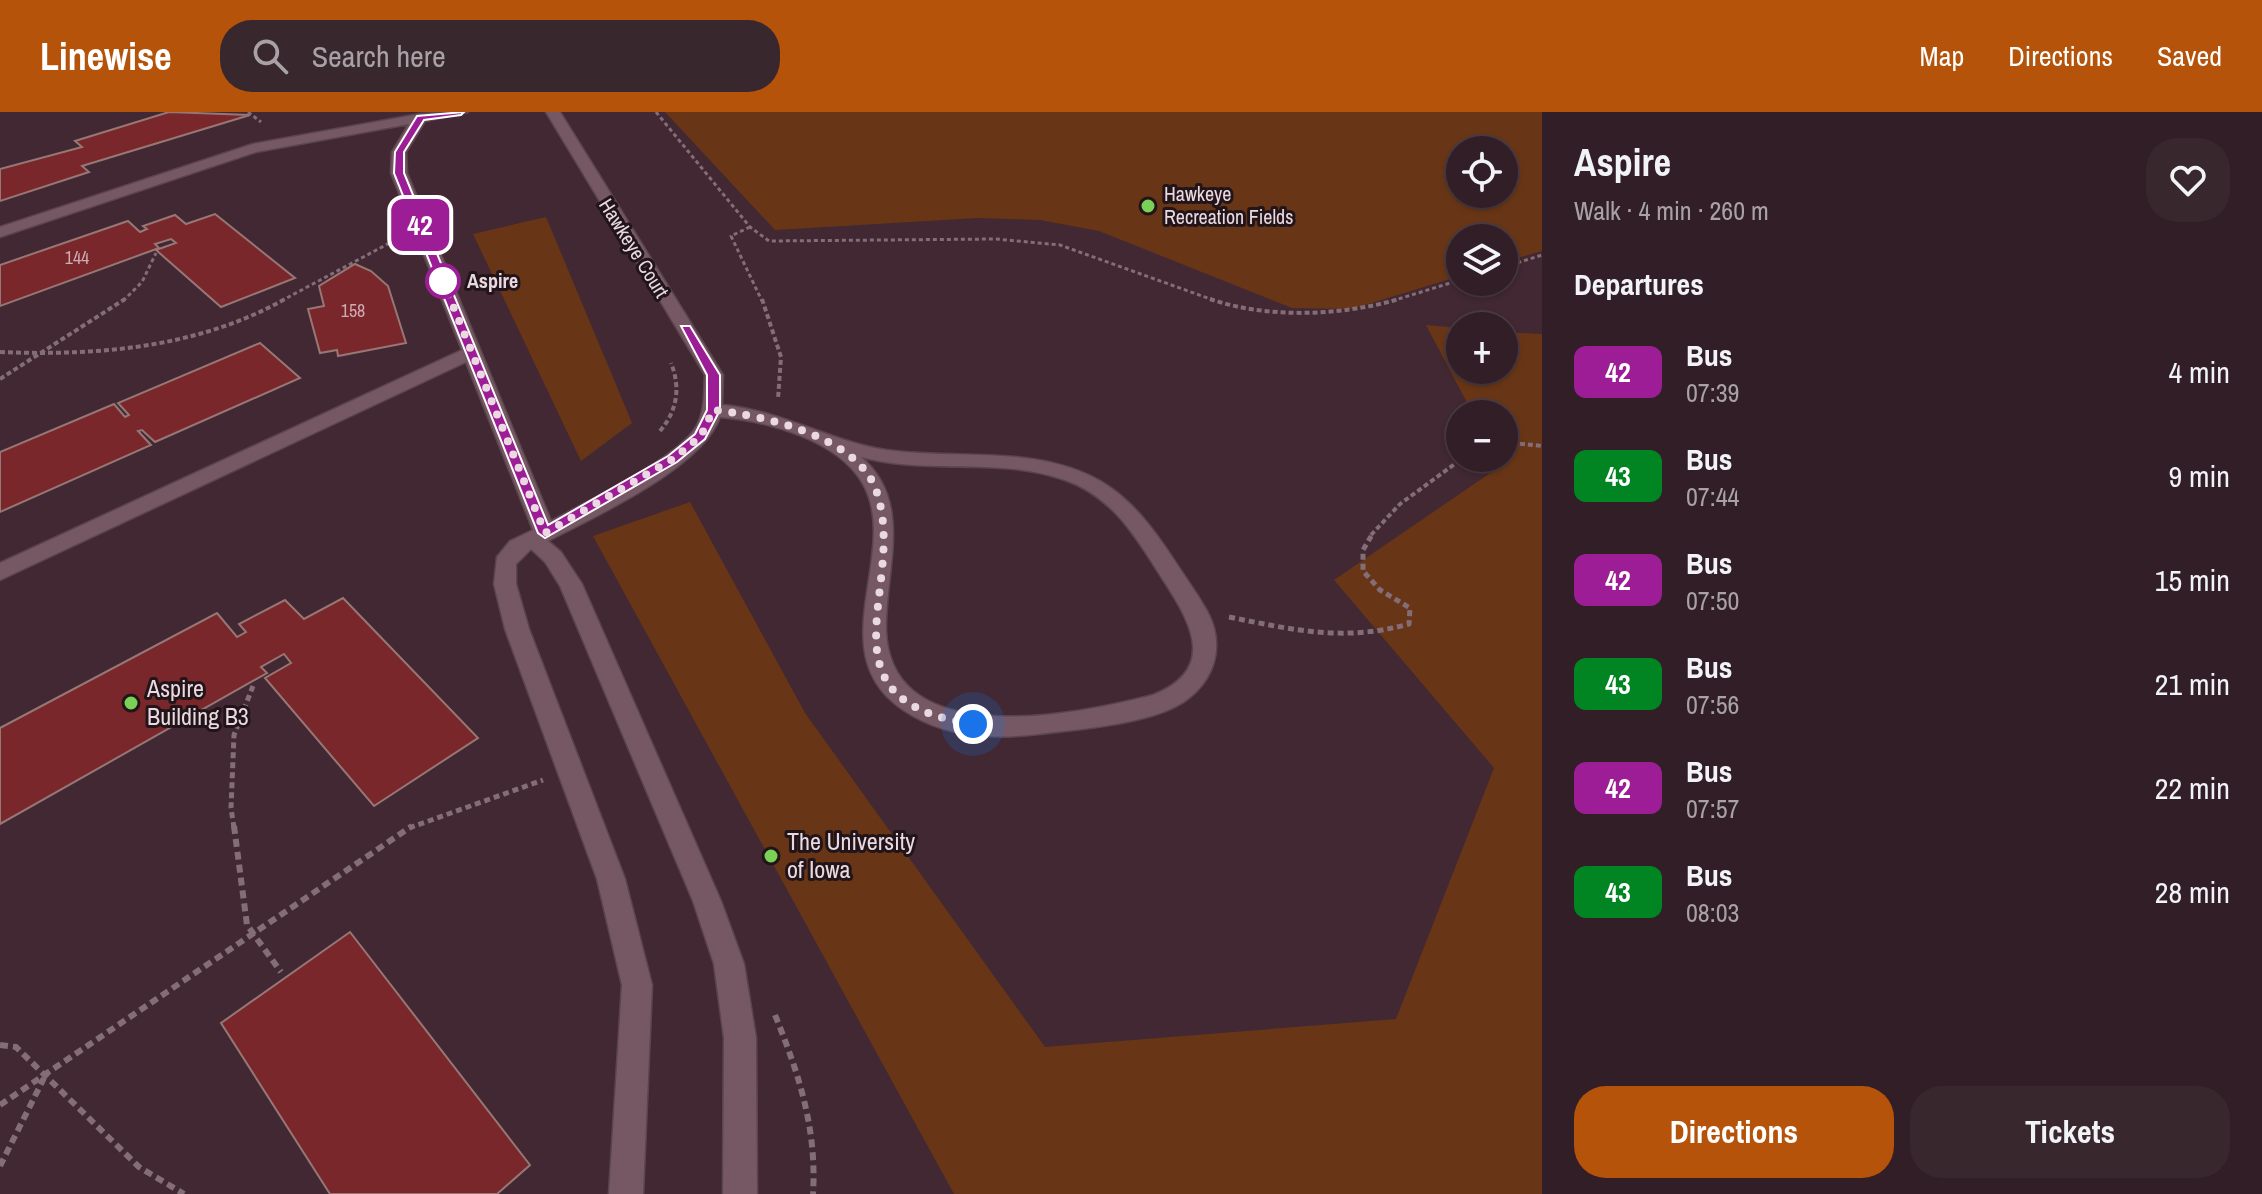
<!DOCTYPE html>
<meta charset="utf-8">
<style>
:root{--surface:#311e26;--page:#39272e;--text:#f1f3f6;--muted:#a8a2a7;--line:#4c3c43;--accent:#b45309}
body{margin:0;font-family:"Archivo Narrow",sans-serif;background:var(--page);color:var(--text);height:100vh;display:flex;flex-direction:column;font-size:30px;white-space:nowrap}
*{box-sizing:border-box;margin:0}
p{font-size:26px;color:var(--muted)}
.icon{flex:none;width:44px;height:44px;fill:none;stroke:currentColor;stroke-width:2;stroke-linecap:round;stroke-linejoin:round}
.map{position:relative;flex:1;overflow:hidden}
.side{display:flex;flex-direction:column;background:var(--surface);width:720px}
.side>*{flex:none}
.badge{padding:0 16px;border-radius:12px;font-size:28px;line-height:52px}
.controls{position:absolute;left:1446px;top:24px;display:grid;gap:16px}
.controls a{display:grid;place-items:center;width:72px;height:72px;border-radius:50%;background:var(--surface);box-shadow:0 2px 6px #0004,0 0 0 2px var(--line);font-size:40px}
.you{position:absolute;width:40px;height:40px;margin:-20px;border:6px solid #fff;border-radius:50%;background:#1a73e8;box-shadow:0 0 0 12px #1a73e833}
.map>.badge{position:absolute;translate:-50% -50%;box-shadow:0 0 0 4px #fff}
h2{padding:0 32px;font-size:30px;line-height:72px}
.round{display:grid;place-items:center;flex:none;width:84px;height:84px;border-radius:32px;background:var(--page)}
.headline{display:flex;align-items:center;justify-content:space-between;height:136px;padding:0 32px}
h1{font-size:38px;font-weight:700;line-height:60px}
.button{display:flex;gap:16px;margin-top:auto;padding:16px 32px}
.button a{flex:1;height:92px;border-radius:32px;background:var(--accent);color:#fff;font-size:32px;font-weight:700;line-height:92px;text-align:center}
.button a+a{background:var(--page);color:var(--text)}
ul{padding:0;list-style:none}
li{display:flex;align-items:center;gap:24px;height:104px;padding:0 32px}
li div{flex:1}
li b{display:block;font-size:30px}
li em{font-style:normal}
li .badge{min-width:88px;font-weight:700;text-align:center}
header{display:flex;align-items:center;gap:48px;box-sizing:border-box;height:112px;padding:0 40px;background:var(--accent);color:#fff}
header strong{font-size:38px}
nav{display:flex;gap:44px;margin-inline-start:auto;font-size:28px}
.search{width:560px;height:72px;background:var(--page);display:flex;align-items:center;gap:20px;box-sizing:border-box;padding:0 28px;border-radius:32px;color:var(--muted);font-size:30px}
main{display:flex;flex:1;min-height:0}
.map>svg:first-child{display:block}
</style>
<header>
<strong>Linewise</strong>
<div class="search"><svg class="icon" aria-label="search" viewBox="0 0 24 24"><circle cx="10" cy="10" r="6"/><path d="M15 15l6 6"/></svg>Search here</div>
<nav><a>Map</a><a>Directions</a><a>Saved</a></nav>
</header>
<main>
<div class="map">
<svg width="1542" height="1082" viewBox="0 0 1542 1082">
<rect width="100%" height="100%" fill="#412833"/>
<g fill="#683616" fill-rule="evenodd">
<path d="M665 0H1542V139L1504 150V126H1460V164L1352 197 1292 196 1099 119 1040 108 977 106 775 118ZM1460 38H1504V82H1460Z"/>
<path d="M546 105 632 311 581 349 473 122Z"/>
<path d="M1426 213 1460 216V258H1504V220L1542 222V1082H954L593 424 690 390 805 601 1045 935 1396 907 1494 656 1334 468 1499 355 1495 346H1504V302H1473Z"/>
</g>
<g fill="#79272b" stroke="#977775" stroke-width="2">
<path d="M169 0 250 3 82 54 89 60 0 89V57L82 35 75 29Z"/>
<path d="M215 102 295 166 221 195 156 138 176 131 171 127 155 132 159 136 0 194V153L128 109 140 120 147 117 143 114 175 103 186 112Z"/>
<path d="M355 152 371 159 388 174 406 231 338 244 337 238 320 241 308 197 324 194 319 174Z"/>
<path d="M260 231 300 266 155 330 142 318 138 319 151 333 0 400V340L114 292 125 305 129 303 118 291Z"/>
<path d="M343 486 478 626 374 694 265 566 291 551 284 542 261 555 267 561 0 712V616L217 501 237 525 246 520 239 512 285 488 304 507Z"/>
<path d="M350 820 530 1053 497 1082H330L221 911Z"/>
</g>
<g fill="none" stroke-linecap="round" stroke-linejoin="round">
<defs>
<path id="minor" d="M468 0 425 9 406 40 407 61 551 409C587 390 672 349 694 318 705 303 704 281 705 263L546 0H560L723 263 722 293C781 298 829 329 886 338 929 344 973 341 1016 345 1097 353 1131 382 1174 448 1185 465 1197 481 1207 499 1225 532 1216 567 1185 589 1152 612 1080 617 1039 622 997 627 951 626 913 604 812 548 903 443 863 372 838 327 766 309 720 305 702 356 596 404 548 429L561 440 582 472 721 789 744 852 756 926 757 1082H723L724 926 714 852 693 789 560 474 545 450 531 437 516 452V472L529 517 625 767 652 873 643 1082H609L622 873 597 767 505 517 494 472 497 445 510 429 533 418 466 250 0 468V451L462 238 391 61 392 40 409 12 256 40 0 125V115L253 32 420 2ZM861 345C927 363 998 345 1062 367 1111 383 1134 422 1160 463 1188 506 1221 556 1153 583 1076 603 889 641 886 517 885 458 914 390 861 345Z"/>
</defs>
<use href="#minor" stroke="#5a444e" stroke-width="3"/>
<g stroke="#836e77" stroke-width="3" stroke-dasharray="4 3" stroke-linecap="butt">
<path d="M248 0 261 10"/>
<path d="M656 0 750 115 769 129 996 127 1060 133 1216 189"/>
<path d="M750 115 731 124 762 189"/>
<path d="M1504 155 1542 143"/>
<path d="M123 189 142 170 156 141"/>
<path d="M281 189 397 127"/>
<path d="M1392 189 1460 168"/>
</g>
<g stroke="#836e77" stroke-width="4" stroke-dasharray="5 3" stroke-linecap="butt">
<path d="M762 187 781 245 778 287"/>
<path d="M1210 187C1268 207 1341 204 1399 187"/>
<path d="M0 240C97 244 198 236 285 187"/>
<path d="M0 267 125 187"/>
<path d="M660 319C677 299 681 276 671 251"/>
<path d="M1504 330 1542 334"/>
<path d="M1371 423 1400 392 1463 346"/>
</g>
<g stroke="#836e77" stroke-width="5" stroke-dasharray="6 4" stroke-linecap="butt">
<path d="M1229 505C1294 518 1344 530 1409 512L1410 496 1380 478 1363 459V438L1373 421"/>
<path d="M234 716 231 696 234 623 253 574"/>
<path d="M409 716 543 668"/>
</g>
<g stroke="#836e77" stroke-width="6" stroke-dasharray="8 5" stroke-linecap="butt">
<path d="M234 714 247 813 281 860"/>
<path d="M775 903C799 962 817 1017 813 1082"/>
<path d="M0 933 16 935 139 1055 184 1082"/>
<path d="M0 993 412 714"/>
<path d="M0 1054 44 966"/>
</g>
<use href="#minor" fill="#755864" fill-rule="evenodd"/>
</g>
<path fill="#9d1d96" stroke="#fff" stroke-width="2" d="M461 3 424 8 404 40V61L548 413 668 344 695 322 707 298V263L681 214H690L720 263V298L705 327 677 350 545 426 538 421 394 61 395 40 417 4 464 0Z"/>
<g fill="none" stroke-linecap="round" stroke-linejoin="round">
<path stroke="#ead9e0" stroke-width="8" stroke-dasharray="0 14.4" d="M443 169 545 421 673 347 701 324 713 298C762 303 857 324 876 378 910 473 810 588 973 612"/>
</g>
<g fill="#7ad156" stroke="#21151a" stroke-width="3">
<circle cx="1148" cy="94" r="8"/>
<circle cx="131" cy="591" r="8"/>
<circle cx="771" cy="744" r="8"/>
</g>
<circle fill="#fff" stroke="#9d1d96" stroke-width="4" cx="443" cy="169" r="16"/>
<g text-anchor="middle" stroke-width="6" stroke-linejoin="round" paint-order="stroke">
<g font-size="18" fill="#ceacb3">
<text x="77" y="152">144</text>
<text x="353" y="205">158</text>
</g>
<g font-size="20" fill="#ead9e0" stroke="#21151a" text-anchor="start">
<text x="1164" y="89">Hawkeye<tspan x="1164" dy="23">Recreation Fields</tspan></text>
</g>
<g font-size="20" fill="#ead9e0" stroke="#21151a">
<text transform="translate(634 136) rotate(58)" y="7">Hawkeye Court</text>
</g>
<g font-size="20" font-weight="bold" fill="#ead9e0" stroke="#21151a" text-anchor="start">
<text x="467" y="176">Aspire</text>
</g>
<g font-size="24" fill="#ead9e0" stroke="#21151a" text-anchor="start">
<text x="147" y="585">Aspire<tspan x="147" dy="28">Building B3</tspan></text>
<text x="787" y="738">The University<tspan x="787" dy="28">of Iowa</tspan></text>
</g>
</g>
</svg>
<div class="controls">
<a><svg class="icon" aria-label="locate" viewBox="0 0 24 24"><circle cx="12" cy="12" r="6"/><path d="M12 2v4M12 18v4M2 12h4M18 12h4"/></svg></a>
<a><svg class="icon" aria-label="layers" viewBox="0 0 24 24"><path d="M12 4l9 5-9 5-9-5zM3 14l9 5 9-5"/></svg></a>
<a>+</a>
<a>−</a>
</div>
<div class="you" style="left:973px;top:612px"></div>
<b class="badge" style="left:420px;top:113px;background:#9d1d96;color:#fff">42</b>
</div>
<section class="side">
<div class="headline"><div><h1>Aspire</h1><p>Walk · 4 min · 260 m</p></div><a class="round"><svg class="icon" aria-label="heart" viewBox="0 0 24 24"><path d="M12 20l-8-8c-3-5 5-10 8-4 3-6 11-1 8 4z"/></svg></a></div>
<h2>Departures</h2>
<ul>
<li><span class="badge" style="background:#9d1d96;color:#fff">42</span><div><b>Bus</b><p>07:39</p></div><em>4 min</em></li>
<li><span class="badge" style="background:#008522;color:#fff">43</span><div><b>Bus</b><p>07:44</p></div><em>9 min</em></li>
<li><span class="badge" style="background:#9d1d96;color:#fff">42</span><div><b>Bus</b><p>07:50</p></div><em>15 min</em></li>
<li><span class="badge" style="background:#008522;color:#fff">43</span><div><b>Bus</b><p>07:56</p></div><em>21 min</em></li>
<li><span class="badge" style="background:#9d1d96;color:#fff">42</span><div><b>Bus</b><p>07:57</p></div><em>22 min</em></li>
<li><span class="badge" style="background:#008522;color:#fff">43</span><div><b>Bus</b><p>08:03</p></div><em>28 min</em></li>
</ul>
<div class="button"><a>Directions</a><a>Tickets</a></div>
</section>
</main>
